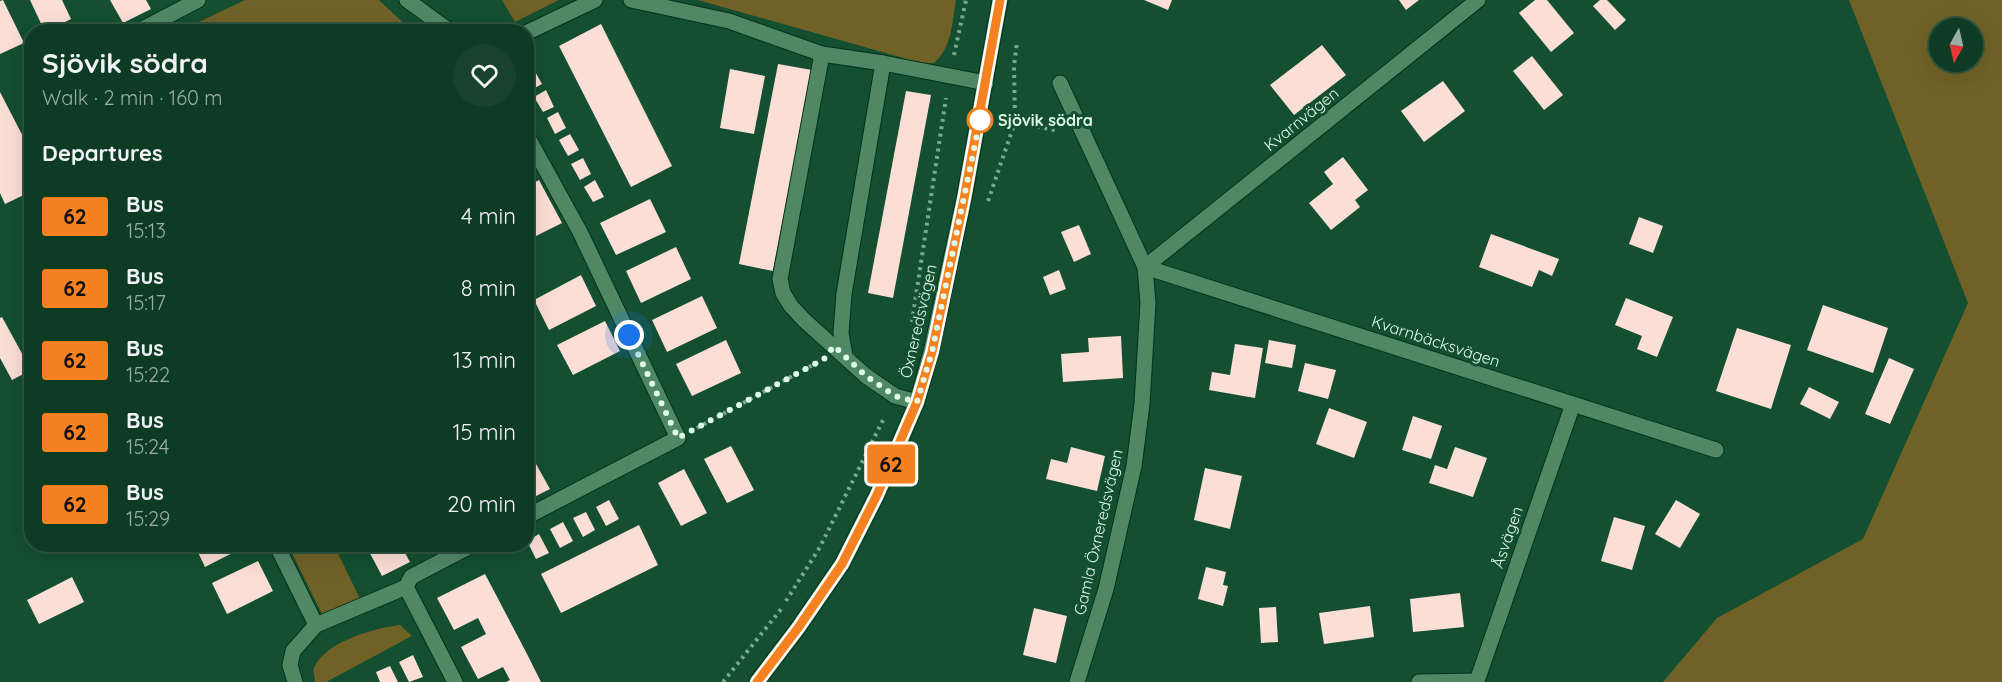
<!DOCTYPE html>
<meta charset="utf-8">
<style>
:root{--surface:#0e3b24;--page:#17422c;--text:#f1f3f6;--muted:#9bada6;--line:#2e5541}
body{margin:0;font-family:Quicksand,sans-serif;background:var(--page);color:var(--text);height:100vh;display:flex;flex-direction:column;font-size:22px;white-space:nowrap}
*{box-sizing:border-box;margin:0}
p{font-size:20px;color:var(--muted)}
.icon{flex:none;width:33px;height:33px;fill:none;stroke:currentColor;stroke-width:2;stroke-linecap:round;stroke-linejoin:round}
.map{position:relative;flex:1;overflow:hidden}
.side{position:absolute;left:24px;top:24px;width:510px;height:528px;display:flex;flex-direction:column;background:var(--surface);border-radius:24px;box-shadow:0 6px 24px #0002,0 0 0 2px var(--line)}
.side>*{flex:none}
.badge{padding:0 12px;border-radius:4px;font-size:21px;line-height:39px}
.needle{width:39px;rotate:188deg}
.fabs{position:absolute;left:1929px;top:18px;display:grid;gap:12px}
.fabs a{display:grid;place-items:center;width:54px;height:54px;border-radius:50%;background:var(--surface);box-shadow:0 6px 24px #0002,0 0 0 2px var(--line);font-size:30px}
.you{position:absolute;width:30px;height:30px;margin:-15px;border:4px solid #fff;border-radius:50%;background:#1a73e8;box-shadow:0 0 0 9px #1a73e833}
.map>.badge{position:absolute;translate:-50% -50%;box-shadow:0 0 0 3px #fff}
h2{padding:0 18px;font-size:22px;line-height:54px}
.round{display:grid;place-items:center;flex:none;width:63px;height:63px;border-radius:32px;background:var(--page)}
.headline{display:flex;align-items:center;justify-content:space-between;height:102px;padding:0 18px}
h1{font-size:28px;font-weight:700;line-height:45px}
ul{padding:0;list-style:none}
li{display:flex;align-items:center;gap:18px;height:72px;padding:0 18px}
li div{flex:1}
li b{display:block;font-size:22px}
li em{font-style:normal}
li .badge{min-width:66px;font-weight:700;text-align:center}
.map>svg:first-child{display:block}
</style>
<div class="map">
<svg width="2002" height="682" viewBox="0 0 2002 682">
<rect width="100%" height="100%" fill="#134f30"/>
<g fill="#706227" fill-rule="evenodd">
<path d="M245 0H379L412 31H180Z"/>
<path d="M502 0H559L515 22Z"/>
<path d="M698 0H956C952 22 952 48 934 63H921Z"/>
<path d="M1849 0H2002V682H1663L1717 618 1863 539 1968 303ZM1972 28V62H1940V28Z"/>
<path d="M288 545H334L360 599 323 616Z"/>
<path d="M400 625 412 636 326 682H315C315 678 313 672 314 668 324 642 375 628 400 625Z"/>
</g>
<g fill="#fbded6">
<path d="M3 0 24 43 0 54V1Z"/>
<path d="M30 0H62L71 19 45 32Z"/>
<path d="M110 0H146L151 9 123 23Z"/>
<path d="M1144 0H1172L1168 10Z"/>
<path d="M1399 0H1419L1406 10Z"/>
<path d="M1535 0H1547L1574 33 1551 52 1519 13Z"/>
<path d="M1600 0H1607L1626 20 1615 30 1593 6Z"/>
<path d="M601 24 672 166 631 187 559 46Z"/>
<path d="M1322 45 1346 75 1294 115 1270 85Z"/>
<path d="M1532 56 1563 95 1544 110 1513 71Z"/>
<path d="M778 64 812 70 773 271 739 264Z"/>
<path d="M533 68 542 84 531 90 526 82V72Z"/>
<path d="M730 69 765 76 754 134 720 128Z"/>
<path d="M1443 81 1465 111 1424 142 1401 111Z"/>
<path d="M546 90 554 107 543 112 534 97Z"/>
<path d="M906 91 931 95 893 298 868 293Z"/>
<path d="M0 92 32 154V191L5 204 0 193Z"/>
<path d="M558 112 566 128 555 134 547 118Z"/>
<path d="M570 134 579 150 568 156 559 140Z"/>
<path d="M1343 157 1368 190 1355 200 1360 207 1331 230 1309 203 1333 184 1324 172Z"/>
<path d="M583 158 591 174 580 180 571 164Z"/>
<path d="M539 180 562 223 526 241V187Z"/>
<path d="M595 180 604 197 593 202 584 187Z"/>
<path d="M650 199 666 232 616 255 600 223Z"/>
<path d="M1639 217 1663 226 1653 253 1629 244Z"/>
<path d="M1079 225 1091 254 1074 262 1061 232Z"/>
<path d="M1491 234 1559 259 1552 276 1539 270 1532 287 1479 267Z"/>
<path d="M676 247 691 279 641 303 626 271Z"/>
<path d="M1059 270 1066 289 1050 295 1043 277Z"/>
<path d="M581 275 596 306 549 330 534 300Z"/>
<path d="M702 296 717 328 667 352 652 320Z"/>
<path d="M1626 298 1673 317 1657 357 1637 349 1642 336 1615 325Z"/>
<path d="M1823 305 1888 328 1873 373 1807 350Z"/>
<path d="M2 317 31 370 12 380 0 358V318Z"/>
<path d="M605 321 620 351 573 375 557 345Z"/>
<path d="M1737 328 1791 345 1771 409 1716 391Z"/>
<path d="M1121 336 1123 378 1063 382 1061 354 1089 352 1088 338Z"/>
<path d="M726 340 741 373 692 396 676 364Z"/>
<path d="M1269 340 1296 345 1292 368 1265 363Z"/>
<path d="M1235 344 1263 348 1255 398 1209 390 1212 372 1230 375Z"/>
<path d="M1889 358 1914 369 1890 424 1865 414Z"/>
<path d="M1305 363 1336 370 1328 399 1298 391Z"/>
<path d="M1809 387 1839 402 1830 419 1800 404Z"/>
<path d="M1329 408 1367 422 1354 458 1316 444Z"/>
<path d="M1413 416 1442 426 1431 459 1402 450Z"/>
<path d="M526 446 550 489 526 501Z"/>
<path d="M731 446 754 490 727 503 704 459Z"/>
<path d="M1071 447 1105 456 1097 491 1046 479 1051 459 1067 463Z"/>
<path d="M1455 447 1487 458 1473 497 1429 483 1435 465 1447 469Z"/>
<path d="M1205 468 1242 476 1230 529 1194 520Z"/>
<path d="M684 469 707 513 681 526 658 483Z"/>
<path d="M609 500 619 519 606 526 596 507Z"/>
<path d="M1676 500 1700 514 1680 548 1655 534Z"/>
<path d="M586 512 595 530 583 537 573 518Z"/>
<path d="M1614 517 1645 526 1632 570 1601 561Z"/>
<path d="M563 522 573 541 560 548 550 529Z"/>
<path d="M639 525 658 565 561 613 541 574Z"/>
<path d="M539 534 549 553 536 559 527 541Z"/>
<path d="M194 544H250L205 567Z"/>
<path d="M365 544H400L410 562 382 576Z"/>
<path d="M258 561 273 591 227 614 212 583Z"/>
<path d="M1206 567 1226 572 1223 585 1228 586 1223 606 1198 599Z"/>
<path d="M485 574 527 654 541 682H506L510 680 503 667 478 679 461 647 486 634 478 618 454 630 437 598Z"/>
<path d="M72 577 84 602 39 624 27 600Z"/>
<path d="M1460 593 1464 627 1413 632 1410 599Z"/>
<path d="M1370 606 1374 637 1324 644 1319 613Z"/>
<path d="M1276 607 1278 642 1261 643 1259 608Z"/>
<path d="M1034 608 1067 616 1056 663 1023 655Z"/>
<path d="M413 655 423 677 409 682 399 662Z"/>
<path d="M390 666 398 682H380L376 672Z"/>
</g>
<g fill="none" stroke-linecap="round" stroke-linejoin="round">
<defs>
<g id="lane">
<path d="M407 0 451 32"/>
<path d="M631 0 729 21 822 54 883 63"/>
<path d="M137 32 198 0"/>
<path d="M526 33 595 0"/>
<path d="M822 54 780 279 783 293 791 306 804 320 866 376 895 396 917 402"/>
<path d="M526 134 580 232 678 438 526 517"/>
<path d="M845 356 841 333 844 294 883 63 986 83"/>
<path d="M276 544 316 625"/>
<path d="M406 587 455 682"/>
<path d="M295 682 290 665 293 651 316 625 406 587 411 577 474 544"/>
</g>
<g id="street">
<path d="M1060 83 1145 267 1148 303 1142 404 1134 466 1106 589 1077 682"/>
<path d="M1145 267 1716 450"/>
<path d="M1145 267 1478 0"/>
<path d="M1477 681 1573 404"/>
<path d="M1419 682 1477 681"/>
</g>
<path id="secondary" d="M757 682 798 628 842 564 877 495 917 402 931 352 964 199 1000 0"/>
</defs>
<use href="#lane" stroke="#04321b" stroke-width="17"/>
<use href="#street" stroke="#04321b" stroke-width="17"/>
<use href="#secondary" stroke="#04321b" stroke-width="17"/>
<g stroke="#7ca88e" stroke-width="4" stroke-dasharray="3 4.5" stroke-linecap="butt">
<path d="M954 55 966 0"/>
<path d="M1015 122 1059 131"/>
<path d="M988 201 1015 122 1014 66 1017 42"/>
<path d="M912 322 946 98"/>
<path d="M697 428 820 361"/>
<path d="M786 601 820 547 883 420"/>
<path d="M723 682 782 608"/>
</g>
<use href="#lane" stroke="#508866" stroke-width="15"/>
<use href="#street" stroke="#508866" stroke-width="15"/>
<use href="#secondary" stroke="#508866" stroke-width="15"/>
</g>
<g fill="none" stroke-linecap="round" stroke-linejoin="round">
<defs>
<path id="line" d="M757 682 798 628 842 564 877 495 917 402 932 352 964 199 1000 0"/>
</defs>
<use href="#line" stroke="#fff" stroke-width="14"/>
<use href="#line" stroke="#f58220" stroke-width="9"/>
<path stroke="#dffce8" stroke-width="6" stroke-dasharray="0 10.8" d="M629 335 678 438 824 359 834 346 866 376 895 396 917 402 932 352 980 120"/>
</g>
<circle fill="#fff" stroke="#f58220" stroke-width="3" cx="980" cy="120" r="12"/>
<g text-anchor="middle" stroke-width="6" stroke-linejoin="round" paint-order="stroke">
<g font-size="16" fill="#dffce8" stroke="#134f30">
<text transform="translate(1301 119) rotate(-39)" y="6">Kvarnvägen</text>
<text transform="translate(918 321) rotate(-77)" y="6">Öxneredsvägen</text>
<text transform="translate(1436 341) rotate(18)" y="6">Kvarnbäcksvägen</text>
<text transform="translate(1098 532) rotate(-77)" y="6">Gamla Öxneredsvägen</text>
<text transform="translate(1507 537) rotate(-71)" y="6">Åsvägen</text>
</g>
<g font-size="16" font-weight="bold" fill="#dffce8" stroke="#134f30" text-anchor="start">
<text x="998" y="126">Sjövik södra</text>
</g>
</g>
</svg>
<div class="fabs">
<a><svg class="needle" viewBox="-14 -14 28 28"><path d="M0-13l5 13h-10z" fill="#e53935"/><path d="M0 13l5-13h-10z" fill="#9bada6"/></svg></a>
</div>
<div class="you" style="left:629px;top:335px"></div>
<b class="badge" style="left:891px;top:464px;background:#f58220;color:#111">62</b>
<section class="side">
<div class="headline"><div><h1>Sjövik södra</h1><p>Walk · 2 min · 160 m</p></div><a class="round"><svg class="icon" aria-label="heart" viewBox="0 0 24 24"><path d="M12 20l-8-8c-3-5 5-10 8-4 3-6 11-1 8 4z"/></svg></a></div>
<h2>Departures</h2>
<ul>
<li><span class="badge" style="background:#f58220;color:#111">62</span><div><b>Bus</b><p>15:13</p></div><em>4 min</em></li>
<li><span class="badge" style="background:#f58220;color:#111">62</span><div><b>Bus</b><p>15:17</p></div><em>8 min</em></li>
<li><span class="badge" style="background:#f58220;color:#111">62</span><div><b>Bus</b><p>15:22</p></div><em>13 min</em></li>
<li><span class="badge" style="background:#f58220;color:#111">62</span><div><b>Bus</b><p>15:24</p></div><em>15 min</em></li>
<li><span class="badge" style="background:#f58220;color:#111">62</span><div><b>Bus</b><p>15:29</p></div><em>20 min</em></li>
</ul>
</section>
</div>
